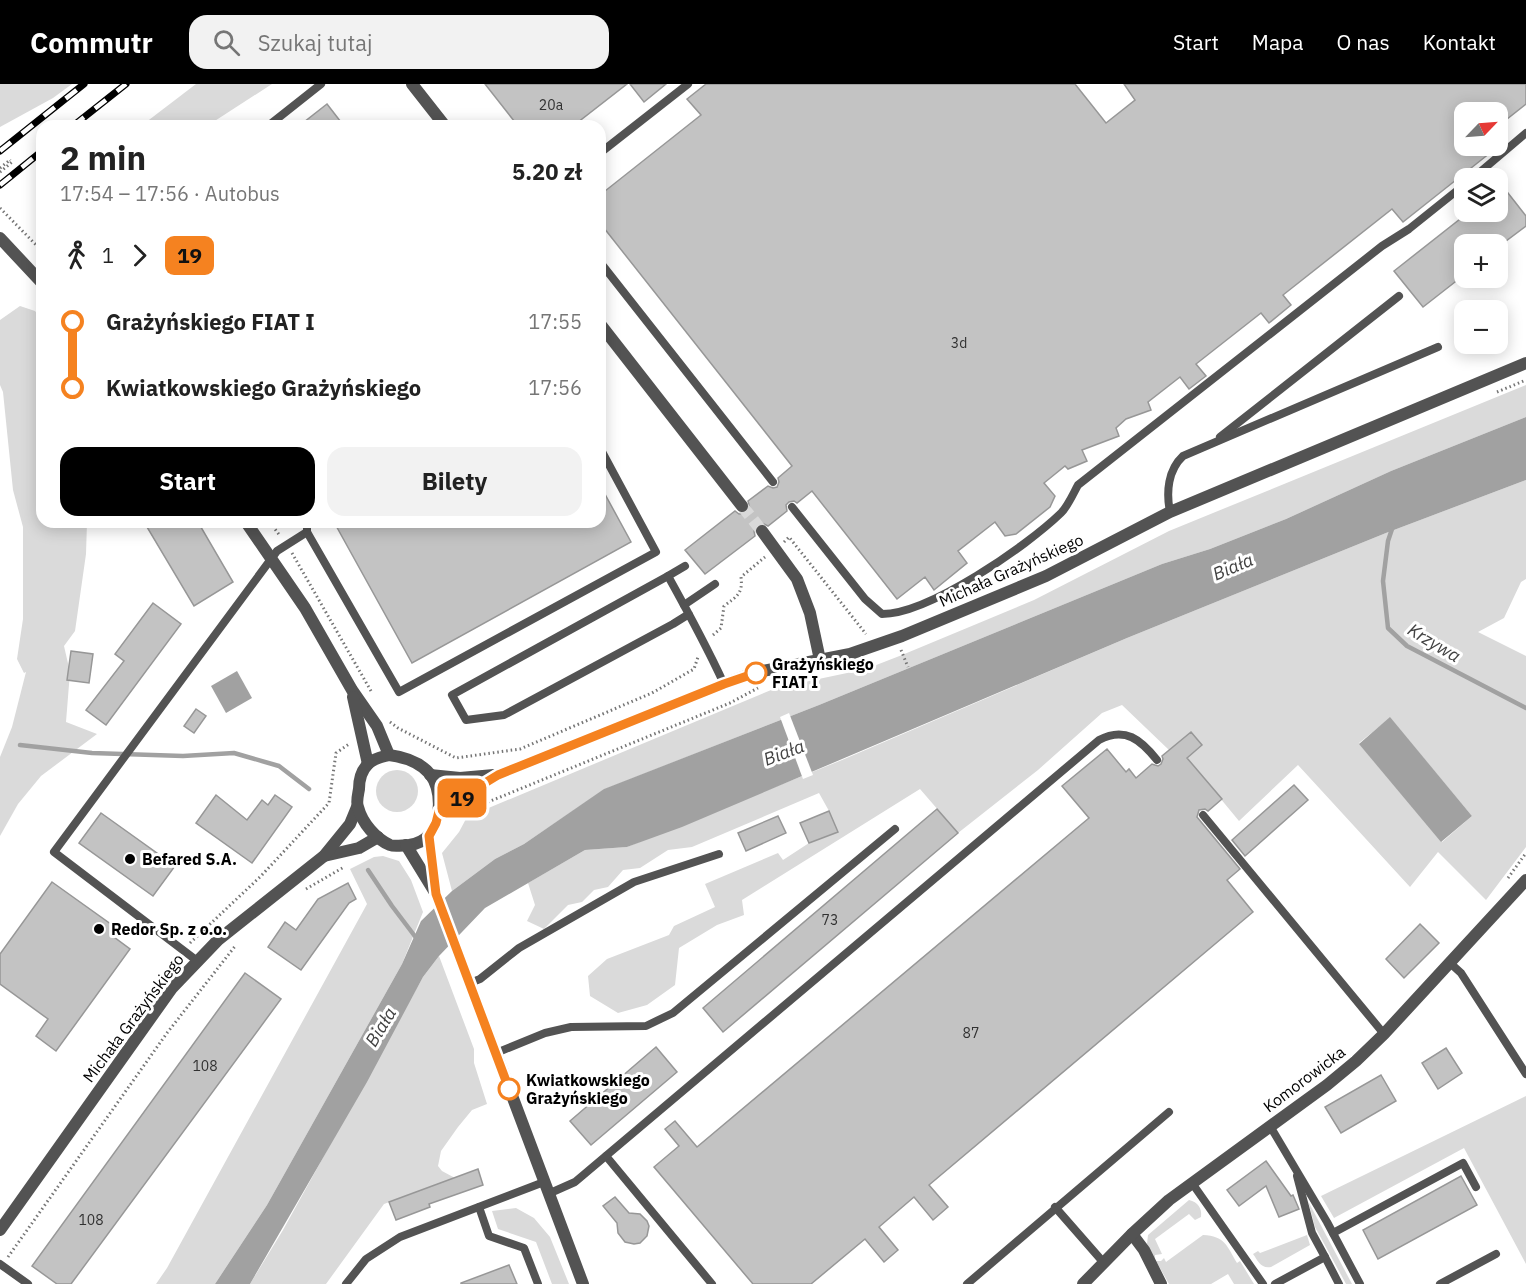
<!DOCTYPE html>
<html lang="pl">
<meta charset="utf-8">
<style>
:root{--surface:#fff;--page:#f2f2f2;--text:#222;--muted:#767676;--accent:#000}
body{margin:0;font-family:"IBM Plex Sans",sans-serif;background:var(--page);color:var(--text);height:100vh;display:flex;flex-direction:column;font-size:22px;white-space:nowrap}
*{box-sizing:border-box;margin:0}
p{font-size:20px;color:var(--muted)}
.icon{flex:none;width:33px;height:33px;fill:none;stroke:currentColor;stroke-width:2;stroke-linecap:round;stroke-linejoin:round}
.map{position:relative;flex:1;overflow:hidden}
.details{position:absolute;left:36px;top:36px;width:570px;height:408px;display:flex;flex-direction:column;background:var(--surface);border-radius:18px;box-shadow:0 3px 15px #0003}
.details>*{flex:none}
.badge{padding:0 12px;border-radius:9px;font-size:21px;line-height:39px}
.needle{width:39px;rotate:65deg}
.buttons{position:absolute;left:1454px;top:18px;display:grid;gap:12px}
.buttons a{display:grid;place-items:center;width:54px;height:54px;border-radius:12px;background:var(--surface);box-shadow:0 3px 15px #0003;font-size:30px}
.map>.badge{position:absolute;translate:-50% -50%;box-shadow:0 0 0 3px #fff}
.legs{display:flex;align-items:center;gap:9px;height:66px;padding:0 24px;font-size:20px}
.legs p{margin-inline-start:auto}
.summary{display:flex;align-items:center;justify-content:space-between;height:102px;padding:0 24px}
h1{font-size:33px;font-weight:700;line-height:45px}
.primary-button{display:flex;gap:12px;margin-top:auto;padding:12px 24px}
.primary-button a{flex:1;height:69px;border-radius:18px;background:var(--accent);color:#fff;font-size:24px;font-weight:700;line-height:69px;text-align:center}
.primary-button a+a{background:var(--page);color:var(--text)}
ul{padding:0 24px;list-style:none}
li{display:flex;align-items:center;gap:21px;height:66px;font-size:22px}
li i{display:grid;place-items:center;width:9px;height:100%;margin:0 8px;background:currentColor}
li i::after{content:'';width:15px;height:15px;margin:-8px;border:4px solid;border-radius:50%;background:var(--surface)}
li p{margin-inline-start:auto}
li:first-child i{background:linear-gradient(#0000 50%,currentColor 0)}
li:last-child i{background:linear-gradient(currentColor 50%,#0000 0)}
header{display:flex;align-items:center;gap:36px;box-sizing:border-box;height:84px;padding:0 30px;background:var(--accent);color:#fff}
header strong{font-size:28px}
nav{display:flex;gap:33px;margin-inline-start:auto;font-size:21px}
.search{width:420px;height:54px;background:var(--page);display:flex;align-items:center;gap:15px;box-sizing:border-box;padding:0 21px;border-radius:18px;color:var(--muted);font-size:22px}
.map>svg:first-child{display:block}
</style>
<header>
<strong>Commutr</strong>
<div class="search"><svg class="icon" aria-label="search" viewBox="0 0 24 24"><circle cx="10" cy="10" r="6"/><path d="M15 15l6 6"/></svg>Szukaj tutaj</div>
<nav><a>Start</a><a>Mapa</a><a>O nas</a><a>Kontakt</a></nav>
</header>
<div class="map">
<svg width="1526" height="1200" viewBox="0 0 1526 1200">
<rect width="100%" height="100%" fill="#fff"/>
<g fill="#dadada" fill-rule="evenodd">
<path d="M0 0H72L53 14 0 43Z"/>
<path d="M196 0H272L207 42H141Z"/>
<path d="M20 222 35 227 42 236V438H87L86 470 75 547 64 562 70 588 66 638 97 650 41 692 18 720 0 752V673L12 643 26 588 24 589 17 575 23 535V443L13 406 3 308 0 301V236Z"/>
<path d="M1526 301V333L1391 387 1286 435 1210 465 1162 480 819 621 605 705 524 760 495 775 452 807 442 769 459 748 467 733 776 604 866 585 902 571 1034 516 1169 447Z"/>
<path d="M1526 396V495L1521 498 1504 534 1478 548 1526 572V763L1486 816 1438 768 1410 803 1298 681 1239 737 1187 674 1202 661 1191 648 1169 666 1122 621 1102 629 1038 686 958 749 920 705 742 816 744 831 717 841 679 864 675 901 647 921 618 929 590 912 588 892 607 875 669 851 674 842 715 823 705 800 778 769 783 776 809 759 837 748 829 727 819 709 692 763 668 766 640 784 623 786 608 803 594 806 582 818 568 821 544 845 527 837 535 821 528 799 585 766 627 763 842 676 1127 554 1386 449ZM1390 634 1472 732 1442 758 1359 659Z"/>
<circle cx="397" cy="707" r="21"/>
<path d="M383 772 399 777 411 796 423 828 402 880 267 1121 215 1200H156L167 1184 367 820 350 785 374 773Z"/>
<path d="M439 872 474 965V979L487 1020 472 1026 458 1043 441 1067 438 1082 442 1087 455 1094 384 1120 326 1200H250L283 1146 423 893Z"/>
<path d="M1526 1012V1180L1464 1064 1334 1134 1321 1112Z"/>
<path d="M1189 1116C1198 1118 1202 1124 1201 1133L1195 1136 1189 1130 1155 1155 1162 1170 1155 1171V1175L1147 1160 1148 1151Z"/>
<path d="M1308 1117 1352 1200H1346L1315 1143Z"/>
<path d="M516 1124 534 1134 550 1153 569 1200H552L536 1158 498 1145 492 1127Z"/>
<path d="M1203 1151C1225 1152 1227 1162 1237 1179L1240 1177 1254 1200H1234L1228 1190 1211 1200H1169L1156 1177H1161L1164 1174 1166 1178Z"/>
<path d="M1307 1151 1310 1161 1271 1183C1261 1185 1258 1177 1253 1170L1258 1167 1260 1169Z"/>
</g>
<g fill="#a1a1a1">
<path d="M1526 333V396L1386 449 1127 554 682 743 627 763 585 766 485 824 439 872 423 893 367 998 250 1200H215L267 1121 402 880 421 837 452 807 495 775 524 760 604 705 819 621 1162 480 1210 465 1286 435 1391 387Z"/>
<path d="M237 587 252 614 226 629 211 602Z"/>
<path d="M1390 633 1472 732 1441 758 1359 660Z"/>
</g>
<path fill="#fff" d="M789 629 813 691 803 695 780 633Z"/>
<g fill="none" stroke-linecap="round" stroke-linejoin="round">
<g stroke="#a1a1a1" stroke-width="4.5">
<path d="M1393 442 1388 457 1383 497 1388 544 1407 562 1526 624"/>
<path d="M20 661 92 669 183 672 234 669 279 682 309 705"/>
<path d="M368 786 392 822 417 855"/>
</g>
</g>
<g fill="#c3c3c3" stroke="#979797" stroke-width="1.5">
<path d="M485 0H627L573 42H518Z"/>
<path d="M630 0H666L644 18Z"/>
<path d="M706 0H1075L1106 39 1135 16 1124 0H1526V20L1497 43V28H1464V62H1484L1490 69 1403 138 1392 125 1283 211 1291 221 1269 239 1261 229 1196 280 1206 292 1189 305 1180 293 1148 318 1151 326 1126 335 1116 344 1119 352 1082 366 1087 377 1068 385 1065 382 1044 399 1055 412 1050 423 1016 450 1005 452 995 438 958 467 967 479 934 506 925 493 897 515 812 407 797 419 794 417 789 418 786 421 787 427 768 442 762 439 757 441 754 447 755 452 705 490 685 466 735 427 739 430 747 429 750 425 748 417 768 402 773 404 777 403 779 398 778 394 792 382 600 139V111L701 31 687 15Z"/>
<path d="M327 20 344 42H299Z"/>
<path d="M1497 95 1526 132V142L1502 160H1464V191L1423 223 1394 187 1469 128H1497Z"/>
<path d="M600 401 631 458 412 579 334 438H600Z"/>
<path d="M144 438H198L233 498 194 522Z"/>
<path d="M153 519 181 540 106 641 86 626 124 577 115 570Z"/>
<path d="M71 567 93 570 89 599 67 596Z"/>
<path d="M196 625 206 632 194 649 184 642Z"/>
<path d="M1191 648 1202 661 1187 674 1222 715 1208 727 1205 725 1199 726 1197 733 1240 785 1227 796 1253 828 929 1101 948 1123 933 1136 914 1113 879 1143 898 1166 884 1178 865 1155 811 1200H753L654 1083 679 1062 665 1045 675 1037 697 1063 1089 734 1062 702 1107 665 1126 688 1129 685 1136 694 1152 680 1158 682 1161 680 1163 675 1162 672Z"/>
<path d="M1294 701 1308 716 1245 772 1232 756Z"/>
<path d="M216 711 247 736 262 716 268 721 275 711 292 723 252 779 196 739Z"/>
<path d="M937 725 958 749 723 948 703 924Z"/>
<path d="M829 727 838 748 809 759 800 739Z"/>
<path d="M101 729 175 782 153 812 79 759Z"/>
<path d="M778 732 786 749 746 767 738 749Z"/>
<path d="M52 798 119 846 114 853 130 865 56 967 36 952 48 935 0 900V870Z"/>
<path d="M348 799 356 815 349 819 301 886 268 863 285 838 296 846 318 815Z"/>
<path d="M1420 840 1439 859 1404 894 1386 875Z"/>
<path d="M245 889 281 915 71 1200H57L32 1182Z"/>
<path d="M656 963 677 988 591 1061 570 1037Z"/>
<path d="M1446 964 1462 989 1438 1005 1422 979Z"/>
<path d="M1381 991 1396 1017 1341 1049 1325 1023Z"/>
<path d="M1266 1077 1291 1112 1293 1111 1299 1125 1279 1133 1266 1102 1239 1122 1227 1106Z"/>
<path d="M478 1085 483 1101 429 1120 430 1123 396 1136 389 1118Z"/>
<path d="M1461 1092 1477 1121 1378 1175 1363 1146Z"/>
<path d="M615 1113 629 1129 640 1130 647 1137 649 1142 647 1152 640 1159 634 1160 625 1158 618 1149 617 1139 603 1122Z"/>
<path d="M509 1181 517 1200H461V1199Z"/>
</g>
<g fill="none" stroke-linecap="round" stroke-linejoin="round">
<path stroke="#d9d9d9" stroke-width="12" stroke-dasharray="12 6" stroke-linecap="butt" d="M742 422 762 447"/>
<g stroke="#757575" stroke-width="3" stroke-dasharray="1.5 3" stroke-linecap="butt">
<path d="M0 84 10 76"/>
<path d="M0 88 12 78 10 76"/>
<path d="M0 124 42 167"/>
<path d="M1497 308 1526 296"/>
<path d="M270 438 280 452"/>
<path d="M784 458 789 453 866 550"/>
<path d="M292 469 371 607"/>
<path d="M713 551 721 544 724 522C737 512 743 510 741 493L765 473"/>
<path d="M901 566 908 583"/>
<path d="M390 638 398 644 456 674 520 665 652 609 694 585 698 573"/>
<path d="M471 725 730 619 758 604"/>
<path d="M1508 794 1526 769"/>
<path d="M306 805 344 783"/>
<path d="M190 859 261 792 329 719 336 669 349 660"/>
<path d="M8 1173 167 949 236 861"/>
</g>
<g stroke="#535353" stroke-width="8">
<path d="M268 42 321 0"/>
<path d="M600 69 688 0"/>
<path d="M1473 94 1526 49"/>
<path d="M600 178 773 398"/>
<path d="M1220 353 1399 212"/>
<path d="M792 423 865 515 882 530C929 530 1027 462 1061 429 1068 422 1073 410 1078 401L1382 162 1409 145 1464 101"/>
<path d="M1170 428C1166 408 1168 386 1183 372L1438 263"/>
<path d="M307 438V448L399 608 656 468 600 364"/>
<path d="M668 492 685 482"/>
<path d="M684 521 715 500"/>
<path d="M689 530 673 540 504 631 466 636 452 611 668 492C688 528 707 563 724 600"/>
<path d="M1203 731 1384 950"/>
<path d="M196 876 54 768 277 467 307 448"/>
<path d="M1450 879 1461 889 1526 990"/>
<path d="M470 899 480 895 519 864 634 798 719 770"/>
<path d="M496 969 545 949 571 943 646 942 673 929 895 745"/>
<path d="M1270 1042 1327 1138 1360 1200"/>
<path d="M606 1072 712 1200"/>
<path d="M1297 1092 1312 1149 1325 1173"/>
<path d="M1192 1099 1263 1200"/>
<path d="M548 1110 575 1098 1099 656C1125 642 1141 656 1157 676"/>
<path d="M479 1123 489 1152 524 1164 538 1200"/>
<path d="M1055 1123 1104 1179"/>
<path d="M1333 1149 1463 1079 1476 1103"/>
<path d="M0 1180 28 1200"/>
<path d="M346 1200 366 1175 400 1153 544 1098"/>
<path d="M967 1200 1169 1028"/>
<path d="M1275 1200 1325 1173 1339 1200"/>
<path d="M1440 1200 1496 1170"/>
</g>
<g stroke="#535353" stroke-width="12">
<path d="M412 0 445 42"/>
<path d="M600 240 742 422"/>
<path d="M762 447 797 495 810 529 820 576"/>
<path d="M430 691 460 694 494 691"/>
<path d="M439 727 498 691 724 600 757 588 850 570 902 552 1046 492 1170 428 1526 279"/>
<path d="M324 772 359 764 378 753"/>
<path d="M0 1146 172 904 218 856 324 772 350 740 357 723"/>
<path d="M1132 1150 1144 1166 1161 1200"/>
</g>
<g stroke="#535353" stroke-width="12">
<path d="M0 154 42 199"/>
<path d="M246 438 305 524 352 606 377 642 389 671"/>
<path d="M353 613 368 680"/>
<path d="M389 671C404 673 420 678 430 690 442 706 442 736 429 751 423 758 417 760 409 761 403 761 395 763 390 761 376 755 362 739 358 723 356 718 358 711 359 705 359 696 361 687 368 680 374 674 382 673 389 671Z"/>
<path d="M429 752 435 805"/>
<path d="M406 761 436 810 583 1200"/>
<path d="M1083 1200 1132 1150 1169 1116 1327 1001 1356 977 1384 950 1526 796"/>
</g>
<defs>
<g id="rail">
<path d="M73 42 126 0"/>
<path d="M0 67 84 0"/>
<path d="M0 101 42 67"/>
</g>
</defs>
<use href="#rail" stroke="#000" stroke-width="7"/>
<use href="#rail" stroke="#fff" stroke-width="4.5" stroke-dasharray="14" stroke-linecap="butt"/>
</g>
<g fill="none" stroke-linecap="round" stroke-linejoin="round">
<defs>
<path id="line-1" d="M509 1005 436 810 429 752 436 739 439 727 498 691 724 600 756 589"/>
</defs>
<use href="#line-1" stroke="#fff" stroke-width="14"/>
<use href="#line-1" stroke="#f58220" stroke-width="9"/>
</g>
<g fill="#fff" stroke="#f58220" stroke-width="3">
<circle cx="756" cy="589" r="10"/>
<circle cx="509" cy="1005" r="10"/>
</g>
<g fill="#000" stroke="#fff" stroke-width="2">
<circle cx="130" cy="775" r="6"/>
<circle cx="99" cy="845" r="6"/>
</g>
<g text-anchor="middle" stroke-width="6" stroke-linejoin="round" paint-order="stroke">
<g font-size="14" fill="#313131">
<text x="551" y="26">20a</text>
<text x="959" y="264">3d</text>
<text x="830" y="841">73</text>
<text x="971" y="954">87</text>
<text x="205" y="987">108</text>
<text x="91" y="1141">108</text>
</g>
<g font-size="16" fill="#000" stroke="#fff">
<text transform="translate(1011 486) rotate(-24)" y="6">Michała Grażyńskiego</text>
<text transform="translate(133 934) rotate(-53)" y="6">Michała Grażyńskiego</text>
<text transform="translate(1304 995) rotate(-37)" y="6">Komorowicka</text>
</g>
<g font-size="16" font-weight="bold" fill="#000" stroke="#fff" text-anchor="start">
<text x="772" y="586">Grażyńskiego<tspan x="772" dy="18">FIAT I</tspan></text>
<text x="526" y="1002">Kwiatkowskiego<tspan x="526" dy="18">Grażyńskiego</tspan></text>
</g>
<g font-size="16" font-weight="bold" fill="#000" stroke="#fff" text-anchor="start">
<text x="142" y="781">Befared S.A.</text>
<text x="111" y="851">Redor Sp. z o.o.</text>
</g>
<g font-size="18" font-style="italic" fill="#424242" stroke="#fff">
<text transform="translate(1233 483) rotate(-23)" y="6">Biała</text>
<text transform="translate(1434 559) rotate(31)" y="6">Krzywa</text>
<text transform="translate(784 669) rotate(-21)" y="6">Biała</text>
<text transform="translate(381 943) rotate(-59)" y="6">Biała</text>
</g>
</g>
</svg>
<div class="buttons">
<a><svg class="needle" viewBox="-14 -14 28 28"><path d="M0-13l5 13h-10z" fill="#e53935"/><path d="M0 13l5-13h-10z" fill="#767676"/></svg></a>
<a><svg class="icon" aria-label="layers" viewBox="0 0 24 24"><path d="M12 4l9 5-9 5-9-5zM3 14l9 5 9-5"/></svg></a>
<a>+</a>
<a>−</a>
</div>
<b class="badge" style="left:462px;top:714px;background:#f58220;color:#111">19</b>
<section class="details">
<div class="summary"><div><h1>2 min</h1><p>17:54 – 17:56 · Autobus</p></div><b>5.20 zł</b></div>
<div class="legs"><svg class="icon" aria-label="walk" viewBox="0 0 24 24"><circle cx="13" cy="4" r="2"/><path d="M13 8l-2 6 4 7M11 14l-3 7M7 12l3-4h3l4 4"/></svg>1<svg class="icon" aria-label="forward" viewBox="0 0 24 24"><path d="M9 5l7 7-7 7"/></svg><b class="badge" style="background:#f58220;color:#111">19</b></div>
<ul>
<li><i style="color:#f58220"></i><b>Grażyńskiego FIAT I</b><p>17:55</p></li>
<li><i style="color:#f58220"></i><b>Kwiatkowskiego Grażyńskiego</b><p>17:56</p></li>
</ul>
<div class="primary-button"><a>Start</a><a>Bilety</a></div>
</section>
</div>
